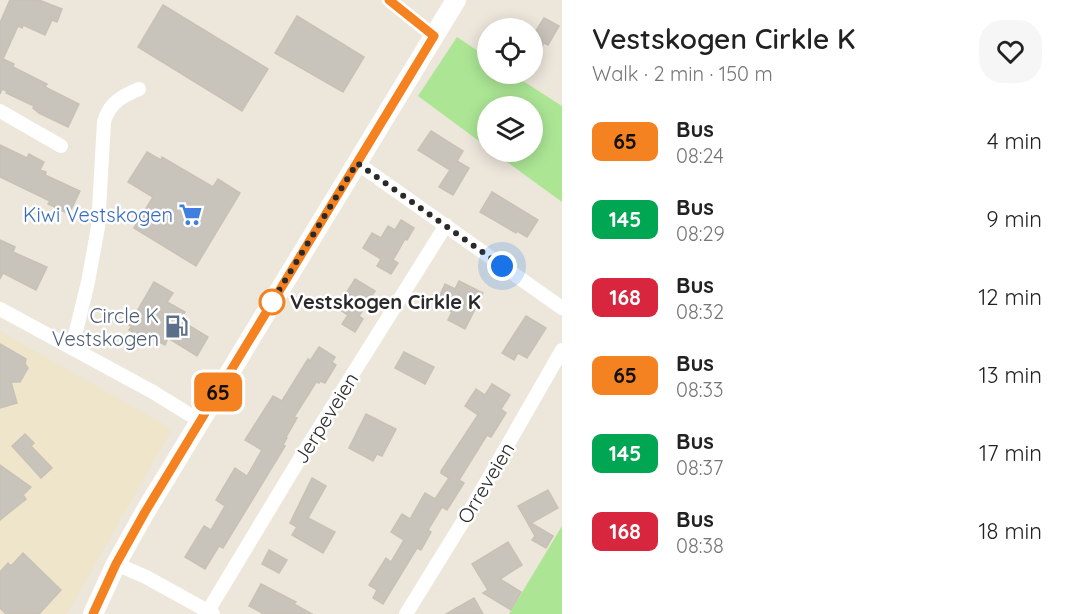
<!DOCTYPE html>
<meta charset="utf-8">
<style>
:root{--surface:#fff;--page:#f6f6f6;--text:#222;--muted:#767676}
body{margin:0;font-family:Quicksand,sans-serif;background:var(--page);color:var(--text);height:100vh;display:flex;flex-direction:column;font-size:22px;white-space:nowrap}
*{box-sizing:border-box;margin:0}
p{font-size:20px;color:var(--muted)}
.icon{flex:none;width:33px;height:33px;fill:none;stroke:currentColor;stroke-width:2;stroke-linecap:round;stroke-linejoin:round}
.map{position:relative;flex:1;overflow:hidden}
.panel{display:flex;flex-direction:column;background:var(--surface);width:510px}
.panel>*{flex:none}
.badge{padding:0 12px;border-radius:9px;font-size:21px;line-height:39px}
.tools{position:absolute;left:477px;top:18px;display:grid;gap:12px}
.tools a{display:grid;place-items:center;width:66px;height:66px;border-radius:50%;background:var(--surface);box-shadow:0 3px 15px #0003;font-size:30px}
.you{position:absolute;width:30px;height:30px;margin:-15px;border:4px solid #fff;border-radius:50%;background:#1a73e8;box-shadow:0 0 0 9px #1a73e833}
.map>.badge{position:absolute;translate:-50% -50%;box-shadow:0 0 0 3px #fff}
.round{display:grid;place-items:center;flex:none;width:63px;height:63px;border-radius:24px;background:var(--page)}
.summary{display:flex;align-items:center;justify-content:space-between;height:102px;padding:0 30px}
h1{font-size:28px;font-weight:600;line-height:45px}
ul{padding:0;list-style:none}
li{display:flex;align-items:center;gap:18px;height:78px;padding:0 30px}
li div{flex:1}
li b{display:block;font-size:22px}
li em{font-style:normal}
li .badge{min-width:66px;font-weight:700;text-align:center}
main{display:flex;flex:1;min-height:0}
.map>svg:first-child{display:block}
</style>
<main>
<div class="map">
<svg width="562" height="614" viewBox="0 0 562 614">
<rect width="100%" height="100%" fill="#ede6db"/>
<path fill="#efe5ca" d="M0 331 172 429 67 614H0Z"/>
<g fill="#ace695">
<path d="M457 37 487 57 488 74H512L562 106V202L493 152H532V106H488L487 147 418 96Z"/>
<path d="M562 526V614H509Z"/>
</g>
<g fill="#c8c3bb" stroke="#c8c2b5" stroke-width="1.5">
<path d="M10 0H39L62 9 57 22 52 20 45 35 23 25 22 28 18 26 3 59 14 64 13 67 47 84 45 87 79 104 68 127 39 113 33 108 34 106 6 93 7 91 2 89 0 94V23Z"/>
<path d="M163 5 268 69 242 111 138 47Z"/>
<path d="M297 16 364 57 343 92 275 53Z"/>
<path d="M544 18 559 26 548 45 544 43 532 62V37Z"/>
<path d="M431 131 463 151 457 161 469 168 453 195 439 187 450 170 418 150Z"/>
<path d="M0 145 27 158 29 154 44 162 40 170 46 172 45 175 80 191 69 214 48 204 50 201 0 177Z"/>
<path d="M147 152 161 160 162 157 213 187 218 179 240 193 196 266 134 228 153 197 128 182Z"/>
<path d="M492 192 538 220 527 237 517 231 516 233 480 212Z"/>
<path d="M401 220 414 228 407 240 405 239 393 260 398 263 391 274 377 266 381 259 363 248 372 233 381 238 388 226 395 230Z"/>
<path d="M0 240 15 247 13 252 47 267 36 290 3 273 0 279Z"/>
<path d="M355 279 375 291 359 316 363 319 355 332 342 324 348 315 337 308Z"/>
<path d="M459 281 483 293 465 329 448 320 452 312 436 304 445 284 455 289Z"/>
<path d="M154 282 173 293 167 302 185 312 180 320 208 337 197 356 168 338 165 345 148 336 146 340 129 330 132 326 129 325Z"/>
<path d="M526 316 546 328 527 358 518 353 514 360 502 353Z"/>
<path d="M0 344 26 359 25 364 28 368 20 382H11L17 403 0 408Z"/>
<path d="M319 347 335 357 332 362 336 365 325 383 320 381 319 383 316 382 310 392 294 417 297 418 286 437 287 438 283 445 285 446 223 548 219 546 205 569 185 557 204 526 211 530 225 506 216 500 235 468 247 476 262 450 245 440 273 396 282 401 308 359 310 361Z"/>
<path d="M404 352 434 367 425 384 395 368Z"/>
<path d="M492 384 510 395 501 409 506 413 491 437 487 435 459 480 464 483 447 510 442 507 428 530 431 532 421 550 417 548 383 604 373 598 377 590 369 585 386 558 391 562 404 540 391 532 402 514 410 519 425 493 435 499 449 478 441 473V471L478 415 465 406 476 389 485 395Z"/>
<path d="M366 414 396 429 382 456 377 454 373 461 349 448Z"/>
<path d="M25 434 34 443 31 446 52 468 41 478 12 446Z"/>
<path d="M0 465 31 487 23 495 26 499 0 520Z"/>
<path d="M312 478 326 486 308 518 335 532 323 553 292 535 297 527 290 523Z"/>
<path d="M548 490 558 508 531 523 553 536 546 548 532 540 535 536 518 506Z"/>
<path d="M508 542 522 565 500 579 521 592 511 610 483 593 488 590 472 564Z"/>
<path d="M269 550 287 560 279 573 262 564Z"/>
<path d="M23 553 61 590 39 614H6L0 608V572L8 563 11 566Z"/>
<path d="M261 584 296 602 294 604 312 614H264L249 606Z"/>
<path d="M474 598 483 614H446Z"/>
</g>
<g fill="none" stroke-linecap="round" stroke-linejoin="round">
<g stroke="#fff" stroke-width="14">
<path d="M389 0 434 36"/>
<path d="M0 111 61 146"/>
<path d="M357 163 562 308"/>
<path d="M0 309 153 392 200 421"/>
<path d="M72 348 88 282 98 227 104 122C109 103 122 96 139 89"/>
<path d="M116 564 146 577 213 614"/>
<path d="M208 611 302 455 446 225"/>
<path d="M406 614 472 507 562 350"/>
</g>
<path stroke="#fff" stroke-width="20" d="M93 614 116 564 145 512 456 0"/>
</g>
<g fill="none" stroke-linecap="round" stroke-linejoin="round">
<defs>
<path id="line" d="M93 614 116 564 145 512 434 36 389 0"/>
</defs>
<use href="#line" stroke="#fff" stroke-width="14"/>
<use href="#line" stroke="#f58220" stroke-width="9"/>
<path stroke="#2a2a2a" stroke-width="6" stroke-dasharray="0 10.8" d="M272 302 270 305 357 163 502 266"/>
</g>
<defs>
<symbol id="supermarket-bare" viewBox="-9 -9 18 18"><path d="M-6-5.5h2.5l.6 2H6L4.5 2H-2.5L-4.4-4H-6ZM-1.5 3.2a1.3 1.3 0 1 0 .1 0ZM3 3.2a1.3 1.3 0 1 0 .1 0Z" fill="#3f7fe0" stroke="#fff" stroke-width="2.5" paint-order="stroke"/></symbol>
<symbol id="fuel-bare" viewBox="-9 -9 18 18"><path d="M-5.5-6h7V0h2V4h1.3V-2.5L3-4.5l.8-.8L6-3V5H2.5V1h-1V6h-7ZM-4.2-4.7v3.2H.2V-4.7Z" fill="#5c6f8a" stroke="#fff" stroke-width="2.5" paint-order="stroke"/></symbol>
</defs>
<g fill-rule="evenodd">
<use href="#supermarket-bare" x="174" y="198" width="33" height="33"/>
<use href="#fuel-bare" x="160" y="310" width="33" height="33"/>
</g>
<circle fill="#fff" stroke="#f58220" stroke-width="3" cx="272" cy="302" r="12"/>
<g text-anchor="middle" stroke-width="5" stroke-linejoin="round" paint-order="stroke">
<g font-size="20" fill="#366cbe" stroke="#fff" text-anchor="end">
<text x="173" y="222">Kiwi Vestskogen</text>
</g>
<g font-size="20" font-weight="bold" fill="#2a2a2a" stroke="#fff" text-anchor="start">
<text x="290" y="309">Vestskogen Cirkle K</text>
</g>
<g font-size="20" fill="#4e5e75" stroke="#fff" text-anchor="end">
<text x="159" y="323">Circle K<tspan x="159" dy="23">Vestskogen</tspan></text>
</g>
<g font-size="20" fill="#2a2a2a" stroke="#fff">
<text transform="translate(326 418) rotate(-58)" y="7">Jerpeveien</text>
<text transform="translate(486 483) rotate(-59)" y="7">Orreveien</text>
</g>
</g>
</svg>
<div class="tools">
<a><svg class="icon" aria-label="locate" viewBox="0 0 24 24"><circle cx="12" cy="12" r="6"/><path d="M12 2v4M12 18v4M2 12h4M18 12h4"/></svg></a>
<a><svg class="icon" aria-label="layers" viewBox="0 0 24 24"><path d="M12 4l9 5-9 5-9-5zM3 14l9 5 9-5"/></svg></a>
</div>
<div class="you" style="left:502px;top:266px"></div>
<b class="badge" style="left:218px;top:392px;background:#f58220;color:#111">65</b>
</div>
<section class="panel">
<div class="summary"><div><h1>Vestskogen Cirkle K</h1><p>Walk · 2 min · 150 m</p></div><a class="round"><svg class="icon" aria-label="heart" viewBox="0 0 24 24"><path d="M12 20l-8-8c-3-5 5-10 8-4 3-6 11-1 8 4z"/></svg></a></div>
<ul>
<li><span class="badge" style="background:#f58220;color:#111">65</span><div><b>Bus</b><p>08:24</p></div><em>4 min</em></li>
<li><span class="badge" style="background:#00a651;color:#fff">145</span><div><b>Bus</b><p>08:29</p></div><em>9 min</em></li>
<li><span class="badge" style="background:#d7263d;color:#fff">168</span><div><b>Bus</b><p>08:32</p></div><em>12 min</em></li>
<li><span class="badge" style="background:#f58220;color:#111">65</span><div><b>Bus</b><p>08:33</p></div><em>13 min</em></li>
<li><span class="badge" style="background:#00a651;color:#fff">145</span><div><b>Bus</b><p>08:37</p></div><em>17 min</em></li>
<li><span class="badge" style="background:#d7263d;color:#fff">168</span><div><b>Bus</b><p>08:38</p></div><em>18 min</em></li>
</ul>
</section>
</main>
